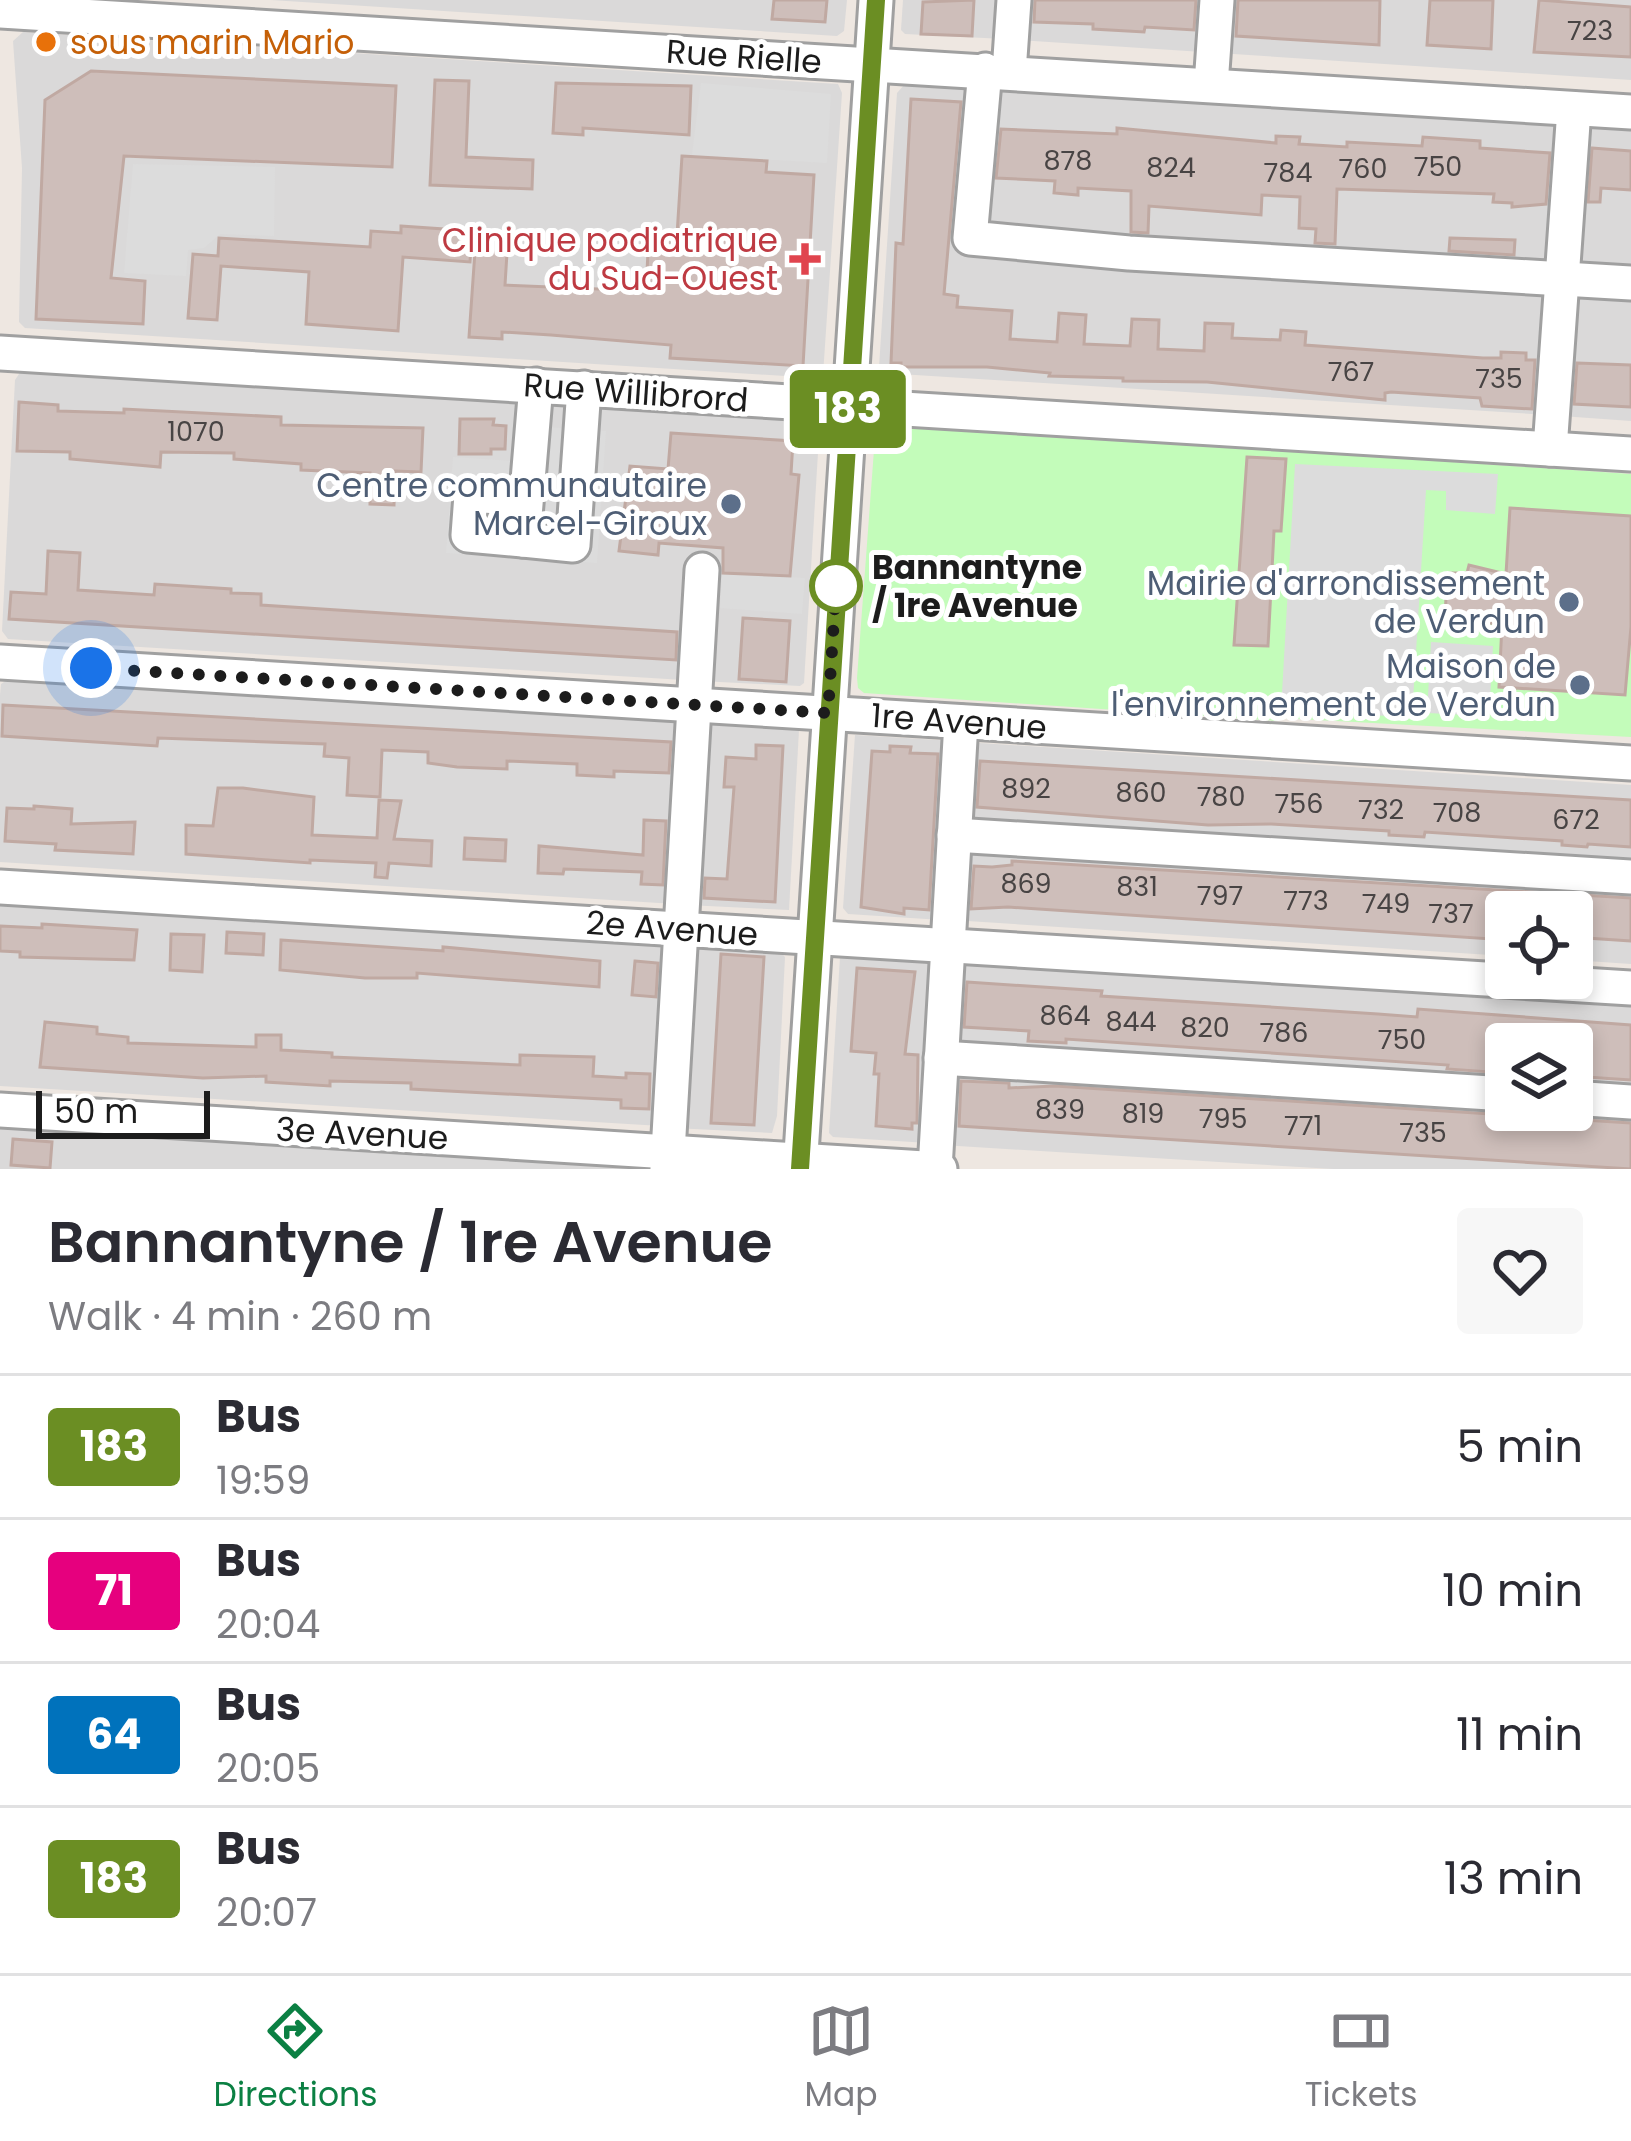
<!DOCTYPE html>
<meta charset="utf-8">
<style>
:root{--surface:#fff;--page:#f7f7f7;--text:#2b2b33;--muted:#7c7c81;--line:#e1e1e2;--accent:#0b8043}
body{margin:0;font-family:Poppins,sans-serif;background:var(--page);color:var(--text);height:100vh;display:flex;flex-direction:column;font-size:45px;white-space:nowrap}
*{box-sizing:border-box;margin:0}
p{font-size:39px;color:var(--muted)}
.icon{flex:none;width:66px;height:66px;fill:none;stroke:currentColor;stroke-width:2;stroke-linecap:round;stroke-linejoin:round}
.map{position:relative;height:1169px;overflow:hidden}
.details{display:flex;flex-direction:column;background:var(--surface);flex:1}
.details>*{flex:none}
.badge{padding:0 24px;border-radius:9px;font-size:42px;line-height:78px}
.controls{position:absolute;left:1485px;top:891px;display:grid;gap:24px}
.controls a{display:grid;place-items:center;width:108px;height:108px;border-radius:12px;background:var(--surface);box-shadow:0 6px 18px #0003;font-size:60px}
.scale{position:absolute;left:36px;bottom:30px;width:174px;box-sizing:border-box;padding-left:12px;border:6px solid #1c1c1c;border-top:0;font-size:33px;line-height:42px;white-space:nowrap;color:#1c1c1c;-webkit-text-stroke:9px #fff;paint-order:stroke}
.you{position:absolute;width:60px;height:60px;margin:-30px;border:9px solid #fff;border-radius:50%;background:#1a73e8;box-shadow:0 0 0 18px #1a73e833}
.map>.badge{position:absolute;translate:-50% -50%;box-shadow:0 0 0 6px #fff}
.round{display:grid;place-items:center;flex:none;width:126px;height:126px;border-radius:12px;background:var(--page)}
.overview{display:flex;align-items:center;justify-content:space-between;height:204px;padding:0 48px}
h1{font-size:57px;font-weight:600;line-height:90px}
ul{padding:0;list-style:none}
li{display:flex;align-items:center;gap:36px;height:144px;padding:0 48px;border-top:3px solid var(--line)}
li div{flex:1}
li b{display:block;font-size:45px}
li em{font-style:normal}
li .badge{min-width:132px;font-weight:700;text-align:center}
.tab-bar{display:flex;justify-content:space-around;align-items:center;height:168px;border-top:3px solid var(--line);background:var(--surface);font-size:33px;color:var(--muted)}
.tab-bar a{display:grid;justify-items:center;gap:6px}
.tab-bar .on{color:var(--accent)}
.map>svg:first-child{display:block}
</style>
<div class="map">
<svg width="1631" height="1169" viewBox="0 0 1631 1169">
<rect width="100%" height="100%" fill="#eee7e1"/>
<g fill="#dad9d9">
<path d="M271 0H847L844 31 837 36Z"/>
<path d="M903 0H1007L1004 39 905 34 901 30Z"/>
<path d="M1020 0H1631V80L1018 40Z"/>
<path d="M23 32 838 84 842 93 823 375 816 378 25 328 19 322 22 168 13 41Z"/>
<path d="M904 85 975 89 964 249 1555 286 1548 415 884 373 879 367 897 93Z"/>
<path d="M991 90 1566 126 1556 267 1145 242 1144 235 984 223Z"/>
<path d="M1579 127 1631 130V272L1569 268Z"/>
<path d="M1566 284 1631 288V421L1561 416Z"/>
<path d="M21 371 820 420 804 683 800 686 700 681 8 639 2 631 15 380Z"/>
<path d="M7 680 687 721 675 904 0 862V695L1 684Z"/>
<path d="M699 722 799 730 789 910 687 905Z"/>
<path d="M855 735 954 741 942 920 848 914 843 908Z"/>
<path d="M964 742 1631 785V866L958 823Z"/>
<path d="M957 838 1631 879V964L1572 960V912H1506V956L952 920Z"/>
<path d="M0 903 674 945 661 1126 0 1086Z"/>
<path d="M685 946 780 952 785 957 777 1116 772 1133 674 1128Z"/>
<path d="M840 957 938 962 928 1143 833 1137 829 1133Z"/>
<path d="M953 963 1631 1006V1090L1572 1087V1044H1506V1083L948 1048Z"/>
<path d="M945 1066 1506 1110H1572L1631 1103V1169H1333L942 1145Z"/>
<path d="M0 1128 215 1141 658 1169H0Z"/>
</g>
<path fill="#c3fcba" d="M876 423 1631 474V737L1280 718 1278 721 864 693 858 688 857 678Z"/>
<g fill="#dcdcdc">
<path d="M701 83 831 94 827 163 692 155Z"/>
<path d="M133 164 275 167 274 236 220 234 204 248 188 250 186 276 124 273Z"/>
<path d="M515 425 606 431 597 563 446 553 453 457 512 461Z"/>
<path d="M1295 464 1498 474 1495 514 1446 510V491L1426 490 1412 717 1281 711Z"/>
<path d="M722 573 805 578 802 614 720 608Z"/>
<path d="M1431 642 1493 646 1489 716 1427 713Z"/>
</g>
<g fill="#cebeba" stroke="#c0a9a2" stroke-width="3">
<path d="M774 0H827L825 22 772 19Z"/>
<path d="M974 0 972 36 921 34 923 2Z"/>
<path d="M1035 0H1196L1194 30 1145 27 1144 32 1093 29V24L1034 22Z"/>
<path d="M1238 0H1380L1379 45 1236 36Z"/>
<path d="M1430 0H1493L1491 49 1427 45Z"/>
<path d="M1539 0 1631 7V57L1534 52Z"/>
<path d="M91 71 396 86 392 167 124 156 111 278 145 281 143 324 36 319 45 100Z"/>
<path d="M435 80 469 81 466 157 533 160 532 189 430 185Z"/>
<path d="M556 83 691 86 689 135 583 128V135L553 133Z"/>
<path d="M911 99 961 102 944 294 958 296 957 307 1012 311 1010 339 1057 342 1059 313 1086 315 1084 344 1130 346 1132 319 1159 320 1158 349 1204 351 1205 323 1233 324 1232 338 1280 340 1281 330 1306 332 1305 345 1483 358H1501V352L1526 353V360H1535L1532 409 1482 406 1480 398 1391 392 1385 393V400L1207 382 1123 381V378L1049 376 1050 373 987 367H901V363H891L896 243 903 244Z"/>
<path d="M1117 128 1276 143V136L1300 137 1299 144 1347 147V142L1422 146 1423 137 1480 141V148L1550 153 1546 204 1512 207V203L1493 202 1494 194 1337 189 1335 244 1315 243 1316 229 1299 228 1300 197 1262 195 1261 215 1149 206 1148 233 1131 232V191L1078 188V195L1054 193 1055 181 996 178 1001 129 1117 134Z"/>
<path d="M1592 148 1631 151V190L1601 188 1600 202H1588Z"/>
<path d="M682 156 767 161 766 172 814 175 803 366 670 358 671 345 551 335 502 332V339L469 337 475 251 507 253 505 285 646 291 648 252H641L643 231 677 235Z"/>
<path d="M401 226 472 231 470 262 403 257 398 331 306 324 309 272 221 266 217 320 188 318 193 254 218 256 219 238 370 247 371 231 401 233Z"/>
<path d="M1450 238 1515 240 1514 255 1449 251Z"/>
<path d="M1577 363 1631 365V407L1574 404Z"/>
<path d="M19 402 58 405V411L124 413V409L281 417V425L423 428 421 472 395 471 394 505 370 504V473L301 470V464L234 459V453L161 452 160 467 70 459V452L17 451Z"/>
<path d="M460 419H494L493 425 506 426 505 449H491V454H459Z"/>
<path d="M671 433 793 441 791 474 799 475 790 576 723 573V548L659 543 658 555 619 551 630 466 668 469Z"/>
<path d="M1247 457 1286 459 1281 531H1274L1268 646 1234 645Z"/>
<path d="M1510 508 1631 516V627L1625 695 1499 687 1502 624 1445 620 1447 573H1467L1469 565 1506 574Z"/>
<path d="M48 551 80 553 78 590 154 595 155 584 231 589V593L261 594V605L677 632 676 660 9 619 11 592 46 594Z"/>
<path d="M743 618 790 621 786 682 739 679Z"/>
<path d="M3 705 671 742 669 773 614 771V777L577 775V764L507 761V769L457 767 428 763V752L382 750 380 797 347 795 349 758 324 756 325 744 158 738 157 746 2 736Z"/>
<path d="M756 745 783 746 775 902 704 898 705 878 727 879 734 787H724L726 757 756 759Z"/>
<path d="M890 746 911 747 910 753 938 754 929 910 904 908V914L861 907 872 751 890 752Z"/>
<path d="M980 761 1631 800V847L1588 844 1587 847 1562 845V841L1425 832 1424 837 1389 835V831L1271 824 1208 825 977 807Z"/>
<path d="M218 788H243L314 797 312 835 377 838 379 800 401 801 394 839 432 841 431 866 389 863 387 878 375 877 376 863 310 860V863L186 854V825L213 826Z"/>
<path d="M34 806 72 809 71 824 135 822 133 854 55 850 56 844 5 841 7 808 34 809Z"/>
<path d="M644 820 666 821 663 885 641 884 642 872 564 869 563 874 538 873 539 846 643 855Z"/>
<path d="M465 838 506 840 505 861 464 859Z"/>
<path d="M1012 861 1631 898V941L1572 937V912H1506V940L1008 907 971 909 974 866 992 867 1012 865Z"/>
<path d="M42 924 137 930 134 960 20 957V952L0 951V926L42 928Z"/>
<path d="M227 932 264 934 263 955 226 953Z"/>
<path d="M171 934 204 935 202 972 170 970Z"/>
<path d="M281 940 443 951V947L600 961 599 987 417 973V978H365L280 970Z"/>
<path d="M721 954 764 957 754 1125 711 1123Z"/>
<path d="M635 961 658 963 656 997 632 995Z"/>
<path d="M857 968 915 972 905 1054 918 1055 917 1123H912V1129L876 1126 879 1074H874L876 1053 851 1051Z"/>
<path d="M967 982 1102 991 1101 996 1378 1014 1417 1017 1418 1009 1631 1025V1080L1586 1077V1068L1572 1063V1044H1506V1063L1491 1062 1490 1072 1447 1069 1448 1065 1066 1039V1043L1028 1041 1029 1031 964 1027Z"/>
<path d="M45 1022 97 1027V1034L128 1037V1043L256 1047V1035H281V1050L332 1053V1057L520 1065V1055L594 1057 593 1076 626 1078V1073L650 1074 649 1109 621 1108V1100L411 1089V1083L330 1081V1086L266 1082V1076L203 1078 40 1067Z"/>
<path d="M961 1081 1009 1083V1088L1055 1086 1631 1123V1169L959 1126Z"/>
<path d="M13 1139 52 1142 50 1168 11 1165Z"/>
</g>
<g fill="none" stroke-linecap="round" stroke-linejoin="round">
<defs>
<g id="minor">
<path d="M0 11 1631 112"/>
<path d="M985 70 970 238 1129 253 1631 283"/>
<path d="M1009 72 1014 0"/>
<path d="M1211 85 1217 0"/>
<path d="M0 353 1631 454"/>
<path d="M1550 449 1574 109"/>
<path d="M526 499 471 495 468 535 523 540 536 385"/>
<path d="M523 540 573 545 584 388"/>
<path d="M0 662 1631 763"/>
<path d="M954 835 1631 877"/>
<path d="M0 887 1631 988"/>
<path d="M941 1058 1506 1094"/>
<path d="M1572 1098 1631 1102"/>
<path d="M0 1110 940 1169"/>
<path d="M667 1169 702 570"/>
<path d="M800 1169 876 0"/>
<path d="M935 1169 961 722"/>
</g>
</defs>
<use href="#minor" stroke="#a0a0a0" stroke-width="39"/>
<use href="#minor" stroke="#fff" stroke-width="33"/>
</g>
<g fill="none" stroke-linecap="round" stroke-linejoin="round">
<defs>
<path id="line" d="M800 1169 876 0"/>
</defs>
<use href="#line" stroke="#fff" stroke-width="27"/>
<use href="#line" stroke="#6b8e23" stroke-width="18"/>
<path stroke="#1c1c1c" stroke-width="12" stroke-dasharray="0 21.6" d="M91 668 828 713 837 572 836 586"/>
</g>
<circle fill="#e8710a" stroke="#fff" stroke-width="4.5" cx="46" cy="42" r="12"/>
<path fill="#e0444e" stroke="#fff" stroke-width="4.5" d="M799 241h12v12h12v12h-12v12h-12v-12h-12v-12h12z"/>
<g fill="#5c6f8a" stroke="#fff" stroke-width="4.5">
<circle cx="731" cy="504" r="12"/>
<circle cx="1569" cy="602" r="12"/>
<circle cx="1580" cy="685" r="12"/>
</g>
<circle fill="#fff" stroke="#6b8e23" stroke-width="6" cx="836" cy="586" r="24"/>
<g text-anchor="middle" stroke-width="10" stroke-linejoin="round" paint-order="stroke">
<g font-size="27" fill="#484444">
<text x="1590" y="40">723</text>
<text x="1068" y="170">878</text>
<text x="1438" y="176">750</text>
<text x="1171" y="177">824</text>
<text x="1363" y="178">760</text>
<text x="1288" y="182">784</text>
<text x="1351" y="381">767</text>
<text x="1499" y="388">735</text>
<text x="196" y="441">1070</text>
<text x="1026" y="798">892</text>
<text x="1141" y="802">860</text>
<text x="1221" y="806">780</text>
<text x="1299" y="813">756</text>
<text x="1381" y="819">732</text>
<text x="1457" y="822">708</text>
<text x="1576" y="829">672</text>
<text x="1026" y="893">869</text>
<text x="1137" y="896">831</text>
<text x="1220" y="905">797</text>
<text x="1306" y="910">773</text>
<text x="1386" y="913">749</text>
<text x="1451" y="923">737</text>
<text x="1065" y="1025">864</text>
<text x="1131" y="1031">844</text>
<text x="1205" y="1037">820</text>
<text x="1284" y="1042">786</text>
<text x="1402" y="1049">750</text>
<text x="1060" y="1119">839</text>
<text x="1143" y="1123">819</text>
<text x="1223" y="1128">795</text>
<text x="1303" y="1135">771</text>
<text x="1423" y="1142">735</text>
</g>
<g font-size="33" fill="#c56008" stroke="#fff" text-anchor="start">
<text x="70" y="54">sous marin Mario</text>
</g>
<g font-size="33" fill="#1c1c1c" stroke="#fff">
<text transform="translate(744 56) rotate(4)" y="12">Rue Rielle</text>
<text transform="translate(636 392) rotate(4)" y="12">Rue Willibrord</text>
<text transform="translate(959 721) rotate(4)" y="12">1re Avenue</text>
<text transform="translate(672 928) rotate(4)" y="12">2e Avenue</text>
<text transform="translate(362 1133) rotate(3)" y="12">3e Avenue</text>
</g>
<g font-size="33" fill="#be3a42" stroke="#fff" text-anchor="end">
<text x="778" y="252">Clinique podiatrique<tspan x="778" dy="38">du Sud-Ouest</tspan></text>
</g>
<g font-size="33" fill="#4e5e75" stroke="#fff" text-anchor="end">
<text x="707" y="497">Centre communautaire<tspan x="707" dy="38">Marcel-Giroux</tspan></text>
<text x="1545" y="595">Mairie d'arrondissement<tspan x="1545" dy="38">de Verdun</tspan></text>
<text x="1556" y="678">Maison de<tspan x="1556" dy="38">l'environnement de Verdun</tspan></text>
</g>
<g font-size="33" font-weight="bold" fill="#1c1c1c" stroke="#fff" text-anchor="start">
<text x="872" y="579">Bannantyne<tspan x="872" dy="38">/ 1re Avenue</tspan></text>
</g>
</g>
</svg>
<div class="controls">
<a><svg class="icon" aria-label="locate" viewBox="0 0 24 24"><circle cx="12" cy="12" r="6"/><path d="M12 2v4M12 18v4M2 12h4M18 12h4"/></svg></a>
<a><svg class="icon" aria-label="layers" viewBox="0 0 24 24"><path d="M12 4l9 5-9 5-9-5zM3 14l9 5 9-5"/></svg></a>
</div>
<div class="scale">50 m</div>
<div class="you" style="left:91px;top:668px"></div>
<b class="badge" style="left:848px;top:409px;background:#6b8e23;color:#fff">183</b>
</div>
<section class="details">
<div class="overview"><div><h1>Bannantyne / 1re Avenue</h1><p>Walk · 4 min · 260 m</p></div><a class="round"><svg class="icon" aria-label="heart" viewBox="0 0 24 24"><path d="M12 20l-8-8c-3-5 5-10 8-4 3-6 11-1 8 4z"/></svg></a></div>
<ul>
<li><span class="badge" style="background:#6b8e23;color:#fff">183</span><div><b>Bus</b><p>19:59</p></div><em>5 min</em></li>
<li><span class="badge" style="background:#e6007e;color:#fff">71</span><div><b>Bus</b><p>20:04</p></div><em>10 min</em></li>
<li><span class="badge" style="background:#0072bc;color:#fff">64</span><div><b>Bus</b><p>20:05</p></div><em>11 min</em></li>
<li><span class="badge" style="background:#6b8e23;color:#fff">183</span><div><b>Bus</b><p>20:07</p></div><em>13 min</em></li>
</ul>
</section>
<nav class="tab-bar">
<a class="on"><svg class="icon" aria-label="directions" viewBox="0 0 24 24"><path d="M12 3l9 9-9 9-9-9zM9 14v-3h6M13 9l2 2-2 2"/></svg>Directions</a>
<a><svg class="icon" aria-label="map" viewBox="0 0 24 24"><path d="M3 6l6-2 6 2 6-2v14l-6 2-6-2-6 2zM9 4v14M15 6v14"/></svg>Map</a>
<a><svg class="icon" aria-label="tickets" viewBox="0 0 24 24"><path d="M3 7h18v10H3zM15 7v10"/></svg>Tickets</a>
</nav>
